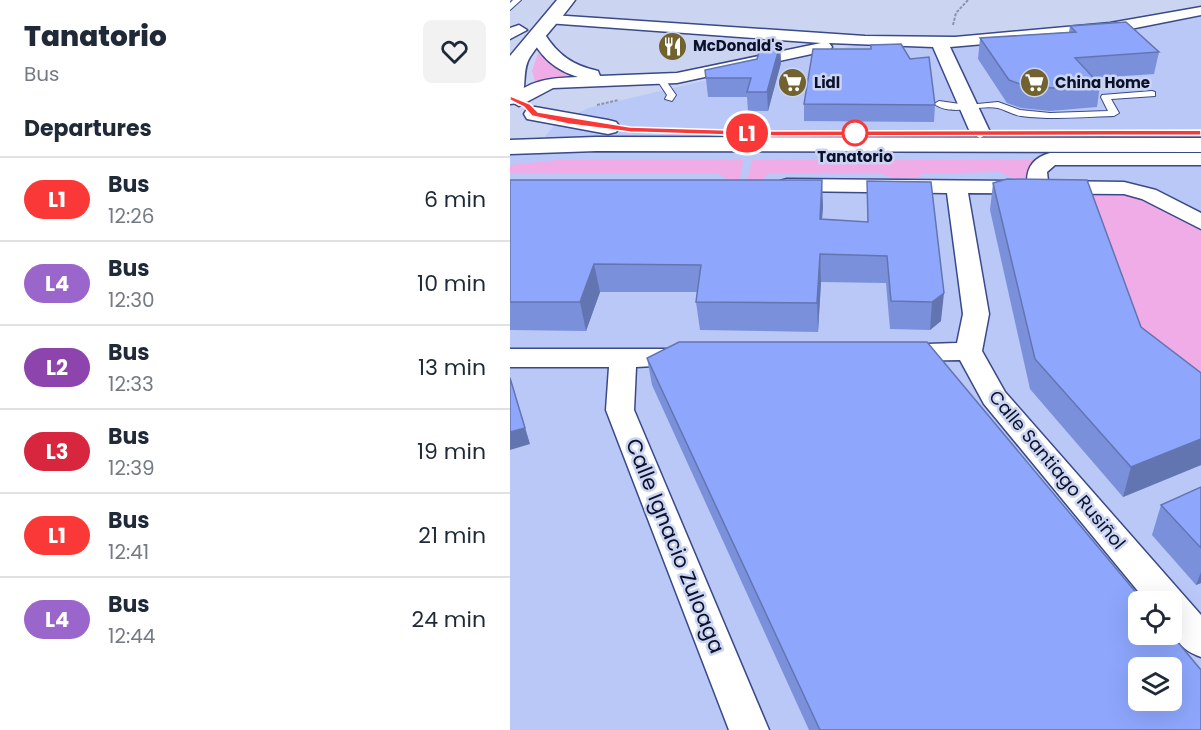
<!DOCTYPE html>
<meta charset="utf-8">
<style>
:root{--surface:#fff;--page:#f2f2f3;--text:#1f2937;--muted:#747a83;--line:#e0e1e3}
body{margin:0;font-family:Poppins,sans-serif;background:var(--page);color:var(--text);height:100vh;display:flex;flex-direction:column;font-size:22px;white-space:nowrap}
*{box-sizing:border-box;margin:0}
p{font-size:20px;color:var(--muted)}
.icon{flex:none;width:33px;height:33px;fill:none;stroke:currentColor;stroke-width:2;stroke-linecap:round;stroke-linejoin:round}
.map{position:relative;flex:1;overflow:hidden}
.panel{display:flex;flex-direction:column;background:var(--surface);width:510px}
.panel>*{flex:none}
.badge{padding:0 12px;border-radius:20px;font-size:21px;line-height:39px}
.tools{position:absolute;left:618px;top:591px;display:grid;gap:12px}
.tools a{display:grid;place-items:center;width:54px;height:54px;border-radius:9px;background:var(--surface);box-shadow:0 6px 24px #0002;font-size:30px}
.map>.badge{position:absolute;translate:-50% -50%;box-shadow:0 0 0 3px #fff}
h2{padding:0 24px;font-size:22px;line-height:54px}
.round{display:grid;place-items:center;flex:none;width:63px;height:63px;border-radius:9px;background:var(--page)}
.head{display:flex;align-items:center;justify-content:space-between;height:102px;padding:0 24px}
h1{font-size:28px;font-weight:800;line-height:45px}
ul{padding:0;list-style:none}
li{display:flex;align-items:center;gap:18px;height:84px;padding:0 24px;border-top:2px solid var(--line)}
li div{flex:1}
li b{display:block;font-size:22px}
li em{font-style:normal}
li .badge{min-width:66px;font-weight:700;text-align:center}
main{display:flex;flex:1;min-height:0}
.map>svg:first-child{display:block}
</style>
<main>
<section class="panel">
<div class="head"><div><h1>Tanatorio</h1><p>Bus</p></div><a class="round"><svg class="icon" aria-label="heart" viewBox="0 0 24 24"><path d="M12 20l-8-8c-3-5 5-10 8-4 3-6 11-1 8 4z"/></svg></a></div>
<h2>Departures</h2>
<ul>
<li><span class="badge" style="background:#fa3837;color:#fff">L1</span><div><b>Bus</b><p>12:26</p></div><em>6 min</em></li>
<li><span class="badge" style="background:#9a66cc;color:#fff">L4</span><div><b>Bus</b><p>12:30</p></div><em>10 min</em></li>
<li><span class="badge" style="background:#8e44ad;color:#fff">L2</span><div><b>Bus</b><p>12:33</p></div><em>13 min</em></li>
<li><span class="badge" style="background:#d7263d;color:#fff">L3</span><div><b>Bus</b><p>12:39</p></div><em>19 min</em></li>
<li><span class="badge" style="background:#fa3837;color:#fff">L1</span><div><b>Bus</b><p>12:41</p></div><em>21 min</em></li>
<li><span class="badge" style="background:#9a66cc;color:#fff">L4</span><div><b>Bus</b><p>12:44</p></div><em>24 min</em></li>
</ul>
</section>
<div class="map">
<svg width="691" height="730" viewBox="0 0 691 730">
<rect width="100%" height="100%" fill="#cbd5f2"/>
<path fill="#b9c8f7" fill-rule="evenodd" d="M691 16V730H0V154L32 149 36 135 45 125 78 108 351 44 604 33ZM628 602H662V634H628ZM628 668H662V700H628Z"/>
<g fill="#eface6">
<path d="M28 53 68 77 26 84 22 71Z"/>
<path d="M48 160H233L230 179H217L208 173H0V165Z"/>
<path d="M242 160H529C517 179 513 185 490 172L411 174 410 178H383L369 173H258L253 180H237Z"/>
<path d="M620 193 691 230V392L624 356 568 194Z"/>
</g>
<g fill="none" stroke-linecap="round" stroke-linejoin="round">
<defs>
<g id="service">
<path d="M3 0H11L0 10V3Z"/>
<path d="M148 78H154L166 95 162 101 155 99 157 95 147 80Z"/>
<path d="M642 91 645 92V96L601 99 609 113 604 116C573 117 542 120 511 116 503 115 496 110 488 108 468 104 443 117 424 104L429 101 457 105 488 102 510 110 540 113 598 111 591 97 592 95Z"/>
</g>
<g id="minor">
<path d="M691 7V15L600 33 440 47 480 132 470 138 460 132 423 47 319 43 322 47 320 50 167 83 43 88 9 106 0 101C16 79 43 78 68 77 45 70 31 57 20 36L28 31 34 33C48 55 62 65 88 71L90 76 167 73 311 43 37 23 34 20 37 17 42 15 355 36 445 37 600 23Z"/>
<path d="M9 25 17 30 0 39V28Z"/>
<path d="M540 153H691V165H545L537 172 538 181 614 182 646 190 691 213V229L632 199 614 194 458 193 479 314 472 351 495 392 691 615V657C661 646 662 629 662 602H637L474 404 450 360 388 361 379 359 375 353 379 347 388 345 447 343 453 314 437 193 277 191 270 189 267 185 270 181 277 179 517 181C517 166 525 157 540 153Z"/>
<path d="M0 349H173L182 352 186 358 182 364 126 367 124 410 259 730H219L96 410 99 367H0Z"/>
</g>
<g id="tertiary">
<path d="M47 0H65C51 20 33 37 20 57 11 71 18 90 9 103L0 104V56Z"/>
<path d="M25 107 98 120 106 122 110 127 106 132 98 134 17 119 14 114 17 109Z"/>
<path d="M86 137 691 138V152L86 151 0 154V140Z"/>
</g>
</defs>
<use href="#service" stroke="#3a4987" stroke-width="2"/>
<use href="#minor" stroke="#3a4987" stroke-width="3"/>
<use href="#tertiary" stroke="#3a4987" stroke-width="3"/>
<g stroke="#8b93af" stroke-width="2" stroke-dasharray="3 1.5" stroke-linecap="butt">
<path d="M443 25 446 13 458 0"/>
<path d="M87 105 109 100"/>
</g>
<use href="#service" fill="#fff" fill-rule="evenodd"/>
<use href="#minor" fill="#fff" fill-rule="evenodd"/>
<use href="#tertiary" fill="#fff" fill-rule="evenodd"/>
</g>
<g fill="#7a90da">
<path d="M560 26 649 52 644 74 584 78 590 85 587 107 540 111 511 108 497 103 468 59 470 38 559 32Z"/>
<path d="M270 45 271 63 258 111H238L237 97H198L195 70 247 59Z"/>
<path d="M361 45 425 105 424 122 294 121V104L360 49Z"/>
<path d="M0 180 313 206 312 219 357 222 421 182 431 321 420 330 380 329 376 283 311 282 308 332 190 330 186 302 187 292H90L76 331 0 330Z"/>
<path d="M483 183 631 327 691 373V465L613 497 520 389 480 210Z"/>
<path d="M137 358 691 730H299L142 385Z"/>
<path d="M691 487V583L686 585 642 535 651 505Z"/>
</g>
<g fill="#6375b1">
<path d="M270 45 271 63 258 111 257 92Z"/>
<path d="M312 180 313 206 310 246V219Z"/>
<path d="M310 254 311 282 308 332 307 303Z"/>
<path d="M84 264 90 292 76 331 70 302Z"/>
<path d="M434 293 431 321 420 330 422 302Z"/>
<path d="M0 377 20 444 0 450Z"/>
<path d="M691 439V465L613 497 621 467Z"/>
<path d="M691 572V583L686 585Z"/>
</g>
<g fill="#8ea7fd" stroke="#6375b1" stroke-width="1.5" fill-rule="evenodd">
<path d="M616 22 649 52 565 58 590 85 543 88 513 85 499 80 470 38 566 32 560 26Z"/>
<path d="M391 44 400 59 419 57 425 105 294 104 303 49H361V45Z"/>
<path d="M270 45 257 92H237L241 78H196L195 70 247 59 250 49Z"/>
<path d="M497 179 577 180 631 327 691 373V439L621 467 525 359 483 183Z"/>
<path d="M0 180H312L310 219 358 222 357 181 421 182 434 293 422 302 381 301 377 256 310 254 307 303 186 302 191 265 84 264 70 302H0Z"/>
<path d="M169 342H417L634 602H628V634H661L691 670V730H310L137 358ZM628 668H662V700H628Z"/>
<path d="M0 378 15 428 0 432Z"/>
<path d="M691 487V548L651 505Z"/>
</g>
<path fill="#fa3837" stroke="#fff" stroke-width="1.5" d="M0 96 20 104 28 112 120 127 251 131 691 130V135L251 136 120 132 58 124 22 116 14 107 0 100Z"/>
<defs>
<symbol id="restaurant-disc" viewBox="-11 -11 22 22"><circle r="9.5" fill="#72622f" stroke="#cbd5f2"/><path d="M-5-6h1v4h1v-4h1v4h1v-4h1v5L-1.5 .5V6h-2V.5L-5-1ZM5-6V6H3V1.5H1.5Q1.5-4 5-6Z" fill="#fff"/></symbol>
<symbol id="supermarket-disc" viewBox="-11 -11 22 22"><circle r="9.5" fill="#72622f" stroke="#cbd5f2"/><path d="M-6-5.5h2.5l.6 2H6L4.5 2H-2.5L-4.4-4H-6ZM-1.5 3.2a1.3 1.3 0 1 0 .1 0ZM3 3.2a1.3 1.3 0 1 0 .1 0Z" fill="#fff"/></symbol>
</defs>
<g fill-rule="evenodd">
<use href="#restaurant-disc" x="146" y="30" width="33" height="33"/>
<use href="#supermarket-disc" x="266" y="66" width="33" height="33"/>
<use href="#supermarket-disc" x="508" y="66" width="33" height="33"/>
</g>
<circle fill="#fff" stroke="#fa3837" stroke-width="3" cx="345" cy="133" r="12"/>
<g text-anchor="middle" stroke-width="5" stroke-linejoin="round" paint-order="stroke">
<g font-size="15" font-weight="bold" fill="#0b112a" stroke="#cbd5f2" text-anchor="start">
<text x="183" y="51">McDonald's</text>
<text x="304" y="88">Lidl</text>
<text x="545" y="88">China Home</text>
</g>
<g font-size="15" font-weight="bold" fill="#0b112a" stroke="#cbd5f2">
<text x="345" y="162">Tanatorio</text>
</g>
<g font-size="18" fill="#0b112a" stroke="#cbd5f2">
<text transform="translate(547 470) rotate(50)" y="6">Calle Santiago Rusiñol</text>
</g>
<g font-size="21" fill="#0b112a" stroke="#cbd5f2">
<text transform="translate(165 546) rotate(68)" y="7">Calle Ignacio Zuloaga</text>
</g>
</g>
</svg>
<div class="tools">
<a><svg class="icon" aria-label="locate" viewBox="0 0 24 24"><circle cx="12" cy="12" r="6"/><path d="M12 2v4M12 18v4M2 12h4M18 12h4"/></svg></a>
<a><svg class="icon" aria-label="layers" viewBox="0 0 24 24"><path d="M12 4l9 5-9 5-9-5zM3 14l9 5 9-5"/></svg></a>
</div>
<b class="badge" style="left:237px;top:133px;background:#fa3837;color:#fff">L1</b>
</div>
</main>
